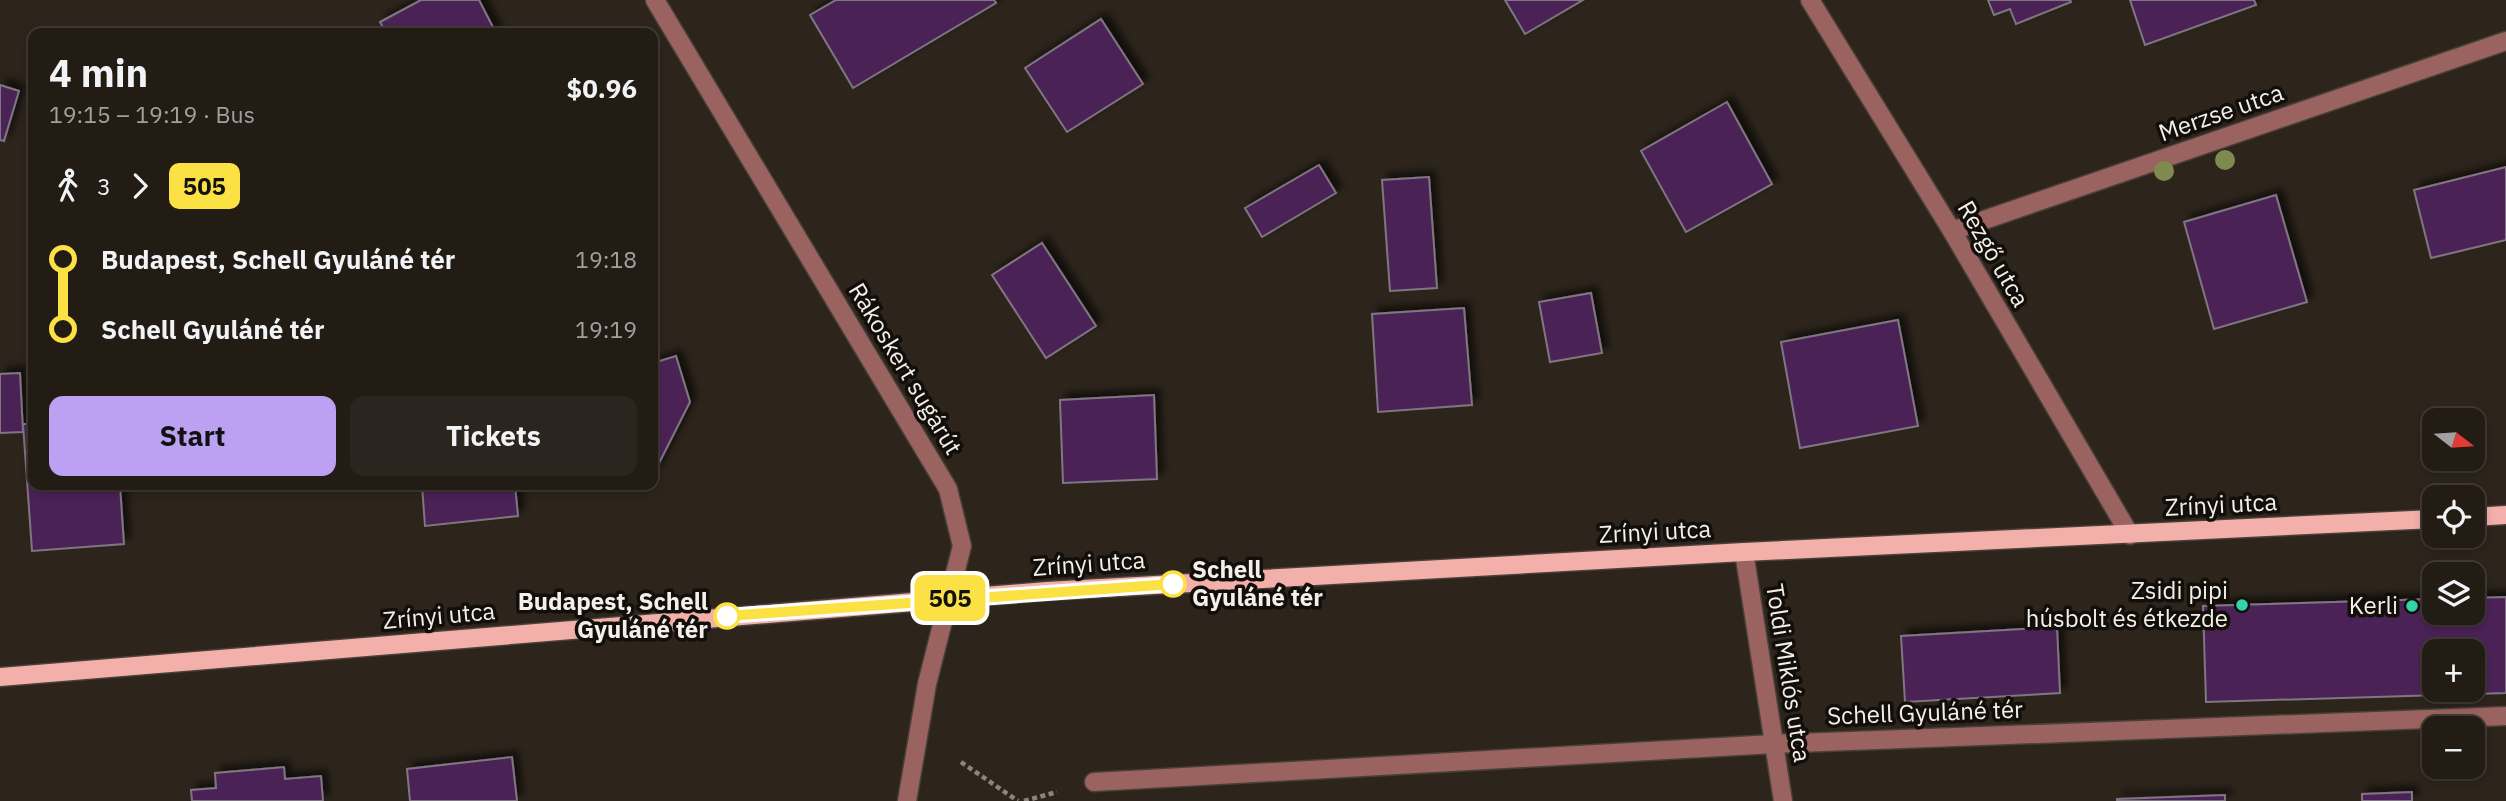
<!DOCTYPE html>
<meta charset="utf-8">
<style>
:root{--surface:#221c15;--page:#2a251e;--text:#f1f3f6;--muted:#a2a1a0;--line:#3f3a34;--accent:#bca0f2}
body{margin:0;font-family:"IBM Plex Sans",sans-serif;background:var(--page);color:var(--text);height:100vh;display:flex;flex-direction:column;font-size:26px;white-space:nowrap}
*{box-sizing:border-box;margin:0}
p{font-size:23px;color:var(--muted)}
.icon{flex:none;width:38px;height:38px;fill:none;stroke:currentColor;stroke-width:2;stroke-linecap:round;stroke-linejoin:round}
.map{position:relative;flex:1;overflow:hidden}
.sheet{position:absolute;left:28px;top:28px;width:630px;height:462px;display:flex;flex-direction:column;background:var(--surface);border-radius:14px;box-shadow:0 4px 10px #0003,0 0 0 2px var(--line)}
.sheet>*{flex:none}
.badge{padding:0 14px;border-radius:10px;font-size:24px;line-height:46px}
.needle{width:46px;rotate:107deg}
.buttons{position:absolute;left:2422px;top:408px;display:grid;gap:14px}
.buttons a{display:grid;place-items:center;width:63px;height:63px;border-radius:14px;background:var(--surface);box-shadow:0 4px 10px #0003,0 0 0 2px var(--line);font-size:35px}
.map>.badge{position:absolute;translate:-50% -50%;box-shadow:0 0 0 4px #fff}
.legs{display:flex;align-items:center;gap:10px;height:77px;padding:0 21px;font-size:23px}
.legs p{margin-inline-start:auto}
.head{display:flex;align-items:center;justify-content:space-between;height:119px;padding:0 21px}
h1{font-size:38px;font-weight:700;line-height:52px}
.button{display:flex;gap:14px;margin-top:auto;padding:14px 21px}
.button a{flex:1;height:80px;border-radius:14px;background:var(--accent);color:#111;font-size:28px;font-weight:700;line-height:80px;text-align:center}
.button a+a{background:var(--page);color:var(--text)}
ul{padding:0 21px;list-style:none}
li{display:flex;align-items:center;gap:24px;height:70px;font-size:26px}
li i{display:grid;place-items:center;width:10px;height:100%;margin:0 9px;background:currentColor}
li i::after{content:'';width:18px;height:18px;margin:-9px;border:5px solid;border-radius:50%;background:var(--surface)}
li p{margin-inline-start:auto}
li:first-child i{background:linear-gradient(#0000 50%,currentColor 0)}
li:last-child i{background:linear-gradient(currentColor 50%,#0000 0)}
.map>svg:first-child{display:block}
</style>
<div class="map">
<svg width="2506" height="801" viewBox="0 0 2506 801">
<defs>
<filter id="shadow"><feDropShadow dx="6" dy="-6" stdDeviation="3.5" flood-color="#0009"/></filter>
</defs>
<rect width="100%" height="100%" fill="#2d251c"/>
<g fill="#4b2257" stroke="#7f7682" stroke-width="2" fill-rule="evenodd" filter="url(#shadow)">
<path d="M421 0H479L496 33H386L380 22Z"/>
<path d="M836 0H994L996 3 853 88 810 15Z"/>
<path d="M1505 0H1583L1525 34Z"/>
<path d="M1988 0H2070L2071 2 2016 24 2010 9 1994 15Z"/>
<path d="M2130 0H2254L2256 5 2145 45Z"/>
<path d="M1101 19 1143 84 1067 132 1025 68Z"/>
<path d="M0 85 19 91 4 141 0 140Z"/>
<path d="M1727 102 1772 184 1686 232 1641 151Z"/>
<path d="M1319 165 1336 193 1262 237 1245 208Z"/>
<path d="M2506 167V240L2431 258 2414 190Z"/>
<path d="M1429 177 1437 288 1390 291 1382 180Z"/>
<path d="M2276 195 2307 302 2214 329 2184 222Z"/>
<path d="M1042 243 1096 326 1046 358 992 275Z"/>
<path d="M1591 293 1602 353 1550 362 1539 302Z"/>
<path d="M1464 308 1472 405 1378 412 1372 314Z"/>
<path d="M1898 320 1918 426 1800 448 1781 342Z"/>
<path d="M676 356 690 402 653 475V363Z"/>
<path d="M20 373 23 432 0 433V374Z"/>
<path d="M1154 395 1157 479 1063 483 1060 400Z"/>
<path d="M23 424H33V485H120L124 544 32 551Z"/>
<path d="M422 485H515L518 516 425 526Z"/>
<path d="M2506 597V693L2206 702 2203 606 2434 599V612H2473V598ZM2434 651H2473V690H2434Z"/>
<path d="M2057 627 2060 693 1905 702 1901 636Z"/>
<path d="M512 757 517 801H410L407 769Z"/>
<path d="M284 767 285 779 321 776 323 801H192L191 790 216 788 215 773Z"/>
<path d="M2412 792V801H2362V794Z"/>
<path d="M2225 795V801H2117V799Z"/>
</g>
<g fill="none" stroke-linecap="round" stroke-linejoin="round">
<defs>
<g id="minor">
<path d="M655 0 948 489 962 546 927 684 907 801"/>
<path d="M1810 0 1952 231 2130 535"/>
<path d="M1952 231 2506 41"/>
<path d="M1744 552 1783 801"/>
<path d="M1094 782 1774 744 2506 716"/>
</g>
<g id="major">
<path d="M2473 517 2506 515"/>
<path d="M0 677 1047 591 1744 552 2434 519"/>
</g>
</defs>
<use href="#minor" stroke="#494139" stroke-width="21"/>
<use href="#major" stroke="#494139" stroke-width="21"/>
<g stroke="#8c857e" stroke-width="4.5" stroke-dasharray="5 3.5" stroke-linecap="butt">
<path d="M961 762 1018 801"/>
<path d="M1024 801 1057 792"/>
</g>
<use href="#minor" stroke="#9a635f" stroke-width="18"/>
<use href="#major" stroke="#f3afa9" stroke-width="18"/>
</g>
<g fill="#7f8a4f">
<circle cx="2225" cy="160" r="10"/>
<circle cx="2164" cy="171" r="10"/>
</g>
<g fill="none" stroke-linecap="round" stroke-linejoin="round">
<defs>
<path id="line-1" d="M727 616 1173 584"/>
</defs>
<use href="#line-1" stroke="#fff" stroke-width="16"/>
<use href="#line-1" stroke="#fbe143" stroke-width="10"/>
</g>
<g fill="#fff" stroke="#fbe143" stroke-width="3.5">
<circle cx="1173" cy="584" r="12"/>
<circle cx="727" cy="616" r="12"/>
</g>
<g fill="#34d4a8" stroke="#120f0b" stroke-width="2.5">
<circle cx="2242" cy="605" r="7"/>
<circle cx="2412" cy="606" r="7"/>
</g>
<g text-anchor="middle" stroke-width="7" stroke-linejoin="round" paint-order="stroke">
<g font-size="24" fill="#f5efe9" stroke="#120f0b">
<text transform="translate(2221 113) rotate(-19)" y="8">Merzse utca</text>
<text transform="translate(1993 254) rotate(60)" y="8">Rezgő utca</text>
<text transform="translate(905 369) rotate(59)" y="8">Rákoskert sugárút</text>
<text transform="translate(2221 505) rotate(-3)" y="8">Zrínyi utca</text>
<text transform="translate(1655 532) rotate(-3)" y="8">Zrínyi utca</text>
<text transform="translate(1089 564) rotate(-4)" y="8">Zrínyi utca</text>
<text transform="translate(439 616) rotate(-5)" y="8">Zrínyi utca</text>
<text transform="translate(1788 673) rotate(81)" y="8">Toldi Miklós utca</text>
<text transform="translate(1925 713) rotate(-2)" y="8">Schell Gyuláné tér</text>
</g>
<g font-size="24" font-weight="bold" fill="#f5efe9" stroke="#120f0b" text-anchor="start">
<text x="1192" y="578">Schell<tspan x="1192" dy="28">Gyuláné tér</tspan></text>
<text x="708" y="610" text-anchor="end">Budapest, Schell<tspan x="708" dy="28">Gyuláné tér</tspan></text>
</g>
<g font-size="24" fill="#f5efe9" stroke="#120f0b" text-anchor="end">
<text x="2228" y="599">Zsidi pipi<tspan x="2228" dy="28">húsbolt és étkezde</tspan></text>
<text x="2398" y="614">Kerli</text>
</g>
</g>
</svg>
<div class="buttons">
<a><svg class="needle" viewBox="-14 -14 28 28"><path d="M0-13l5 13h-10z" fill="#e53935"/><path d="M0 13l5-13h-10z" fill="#a2a1a0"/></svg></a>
<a><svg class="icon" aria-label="locate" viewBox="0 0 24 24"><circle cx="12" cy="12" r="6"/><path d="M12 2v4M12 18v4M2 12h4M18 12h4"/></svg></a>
<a><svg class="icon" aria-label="layers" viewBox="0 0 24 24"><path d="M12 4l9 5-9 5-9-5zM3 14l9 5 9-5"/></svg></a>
<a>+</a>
<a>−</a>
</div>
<b class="badge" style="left:950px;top:598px;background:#fbe143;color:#111">505</b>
<section class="sheet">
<div class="head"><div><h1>4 min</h1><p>19:15 – 19:19 · Bus</p></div><b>$0.96</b></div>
<div class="legs"><svg class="icon" aria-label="walk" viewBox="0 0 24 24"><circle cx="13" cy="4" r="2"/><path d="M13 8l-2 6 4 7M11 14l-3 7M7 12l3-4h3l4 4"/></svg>3<svg class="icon" aria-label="forward" viewBox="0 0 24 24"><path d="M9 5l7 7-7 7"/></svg><b class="badge" style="background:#fbe143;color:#111">505</b></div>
<ul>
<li><i style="color:#fbe143"></i><b>Budapest, Schell Gyuláné tér</b><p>19:18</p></li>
<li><i style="color:#fbe143"></i><b>Schell Gyuláné tér</b><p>19:19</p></li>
</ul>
<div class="button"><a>Start</a><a>Tickets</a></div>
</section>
</div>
